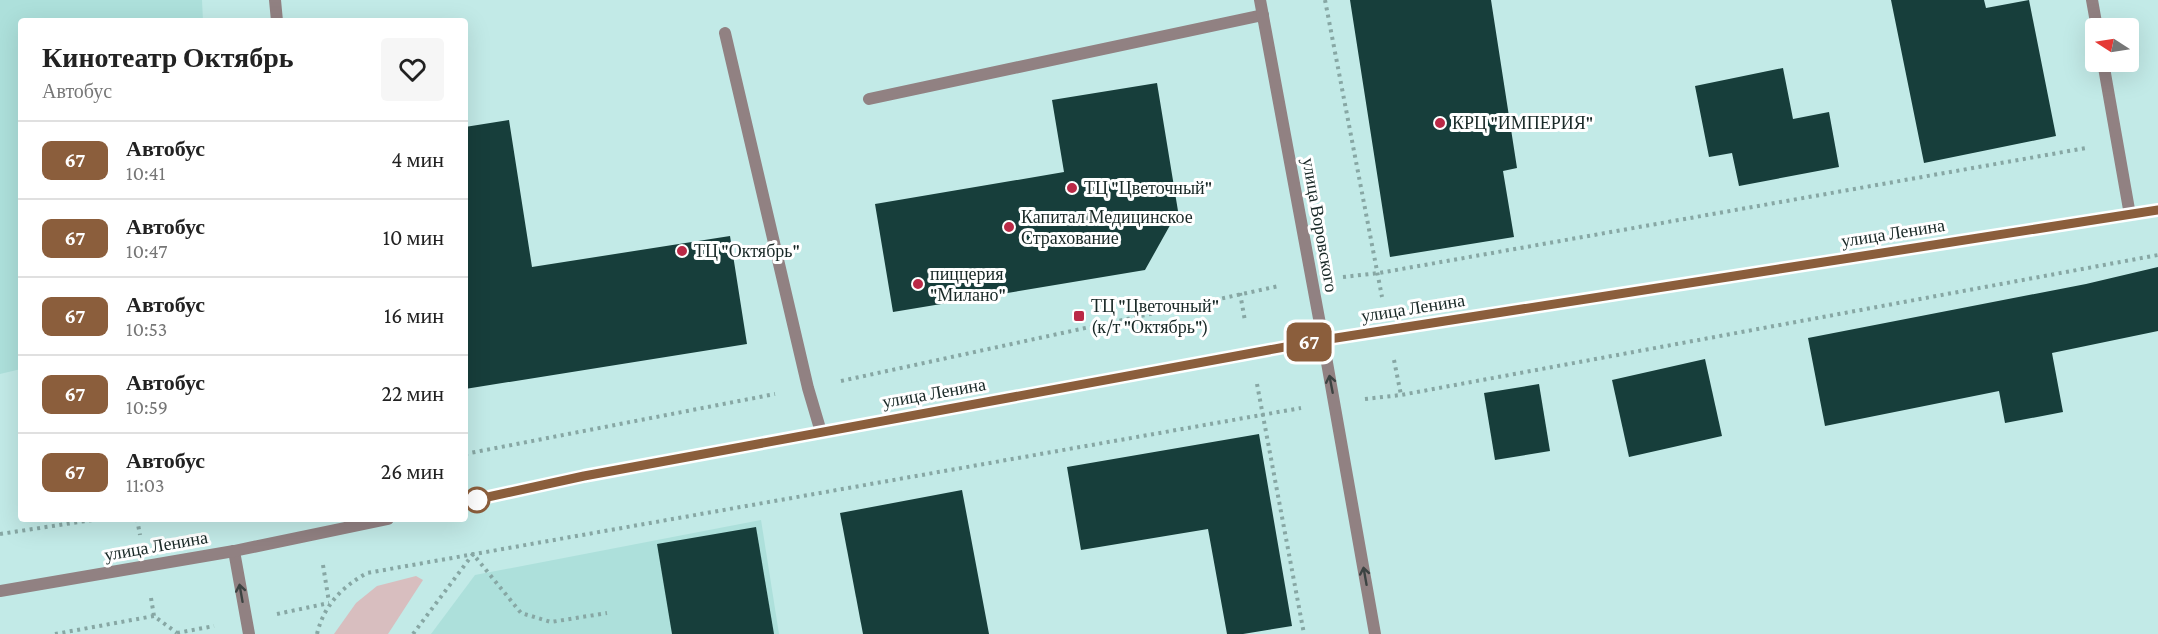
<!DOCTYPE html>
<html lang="ru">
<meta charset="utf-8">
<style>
:root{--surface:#fff;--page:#f6f6f6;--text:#222;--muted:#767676;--line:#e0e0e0}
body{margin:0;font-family:"Crimson Pro",serif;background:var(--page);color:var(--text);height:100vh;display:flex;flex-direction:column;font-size:22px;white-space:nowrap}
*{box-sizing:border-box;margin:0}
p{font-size:20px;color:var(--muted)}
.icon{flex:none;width:33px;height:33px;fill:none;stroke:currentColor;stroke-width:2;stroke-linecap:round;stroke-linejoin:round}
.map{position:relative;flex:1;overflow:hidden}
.drawer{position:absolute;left:18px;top:18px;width:450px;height:504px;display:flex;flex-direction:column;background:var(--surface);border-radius:6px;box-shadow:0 6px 24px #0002}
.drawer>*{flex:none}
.badge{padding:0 12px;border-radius:9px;font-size:21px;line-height:39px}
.needle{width:39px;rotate:282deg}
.tools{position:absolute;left:2085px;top:18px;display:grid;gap:12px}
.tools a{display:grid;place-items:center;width:54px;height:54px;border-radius:6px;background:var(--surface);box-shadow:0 6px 24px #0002;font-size:30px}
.map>.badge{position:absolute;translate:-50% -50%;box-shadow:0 0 0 3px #fff}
.round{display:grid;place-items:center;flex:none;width:63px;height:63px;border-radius:6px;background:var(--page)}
.headline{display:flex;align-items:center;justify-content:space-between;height:102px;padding:0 24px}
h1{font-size:28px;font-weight:800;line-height:45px}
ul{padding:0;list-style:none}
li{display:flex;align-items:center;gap:18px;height:78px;padding:0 24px;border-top:2px solid var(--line)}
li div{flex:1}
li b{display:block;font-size:22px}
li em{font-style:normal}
li .badge{min-width:66px;font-weight:700;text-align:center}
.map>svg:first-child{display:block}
</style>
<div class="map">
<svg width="2158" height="634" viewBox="0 0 2158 634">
<rect width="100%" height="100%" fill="#c2eae7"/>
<g fill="#ade0db">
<path d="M0 0H202L203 21H21V369L0 374Z"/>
<path d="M761 520 779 634H431L475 575Z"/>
</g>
<path fill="#d8bebf" d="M416 576 423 580 388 634H334L356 603 377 586Z"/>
<g fill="#173e3b">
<path d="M1350 0H1491L1517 168 1503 171 1514 237 1390 257Z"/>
<path d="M1891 0H1984L1986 8 2029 0 2056 136 1924 163Z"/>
<path d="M1783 68 1793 119 1829 112 1839 167 1739 186 1732 153 1709 157 1695 86Z"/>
<path d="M1157 83 1178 211 1145 270 893 312 875 204 1064 172 1052 100Z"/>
<path d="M509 120 532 267 730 236 747 344 465 389V127Z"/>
<path d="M2158 267V331L2052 353 2063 412 2005 423 1999 391 1825 426 1808 338 2086 284Z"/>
<path d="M1705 359 1722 436 1629 457 1612 380Z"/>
<path d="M1539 384 1550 451 1495 460 1484 393Z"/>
<path d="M1259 434 1292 626 1243 634H1227L1208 529 1081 550 1067 467Z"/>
<path d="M962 490 989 634H863L840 513Z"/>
<path d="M756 527 774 634H672L657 544Z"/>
</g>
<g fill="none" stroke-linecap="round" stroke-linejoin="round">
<g stroke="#87a7a4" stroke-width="4" stroke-dasharray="3 4.5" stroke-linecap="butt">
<path d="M1325 0 1382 297"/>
<path d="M1343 277 1379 273 2086 148"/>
<path d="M1240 293 1245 321"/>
<path d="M1394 360 1401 395"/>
<path d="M841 381 1279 286"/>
<path d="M1257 384 1304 634"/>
<path d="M1365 399 1401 395 2158 255"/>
<path d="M465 454 775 394"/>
<path d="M137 519 140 535"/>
<path d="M0 534 99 519"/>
<path d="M323 565 329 602"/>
<path d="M151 598 154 616 177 633"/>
<path d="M277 614 329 603"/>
<path d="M177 633 214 626"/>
<path d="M55 634 154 616"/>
<path d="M317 634C324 605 342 587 367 573L1301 408"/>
<path d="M413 634 473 554 521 613 551 622 607 613"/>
</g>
<g stroke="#918182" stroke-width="12">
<path d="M2092 0 2097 28"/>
<path d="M725 33 808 388 821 432"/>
<path d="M2103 62 2130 215"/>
<path d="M869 99 1263 15"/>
</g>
<path stroke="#918182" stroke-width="12" d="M275 0 277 21"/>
<g stroke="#918182" stroke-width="12">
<path d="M1323 340 1375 634"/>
<path d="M234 551 249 634"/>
</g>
<g stroke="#918182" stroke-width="12">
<path d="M1260 0 1323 340"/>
<path d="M465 502 584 476 1323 340 2158 210"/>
<path d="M0 591 234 551 388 519"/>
</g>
</g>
<defs><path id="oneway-shaft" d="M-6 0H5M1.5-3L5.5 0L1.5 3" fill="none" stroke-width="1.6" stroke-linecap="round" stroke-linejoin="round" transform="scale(1.5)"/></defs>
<g stroke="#3c4342">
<use href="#oneway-shaft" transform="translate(1331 384) rotate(-101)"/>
<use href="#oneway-shaft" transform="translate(1365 576) rotate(-100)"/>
<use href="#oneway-shaft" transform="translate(241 593) rotate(-100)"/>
</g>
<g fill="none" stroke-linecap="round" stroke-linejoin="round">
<defs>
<path id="line" d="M465 502 584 476 1323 340 2158 210"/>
</defs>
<use href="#line" stroke="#fff" stroke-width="14"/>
<use href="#line" stroke="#8b5e3c" stroke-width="9"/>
</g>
<g fill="#ba2946" stroke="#fff" stroke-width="2">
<circle cx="1440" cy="123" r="6"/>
<circle cx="1072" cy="188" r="6"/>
<circle cx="1009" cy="227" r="6"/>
<circle cx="682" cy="251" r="6"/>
<circle cx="918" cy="284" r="6"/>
<rect x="1073" y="310" width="12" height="12" rx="3"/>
</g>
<circle fill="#fff" stroke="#8b5e3c" stroke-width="3" cx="477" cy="500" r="12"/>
<g text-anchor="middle" stroke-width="6" stroke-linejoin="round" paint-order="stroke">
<g font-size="18" fill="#182826" stroke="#fff" text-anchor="start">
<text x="1452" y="129">КРЦ "ИМПЕРИЯ"</text>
<text x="1084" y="194">ТЦ "Цветочный"</text>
<text x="1021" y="223">Капитал Медицинское<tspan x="1021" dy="21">Страхование</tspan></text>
<text x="694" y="257">ТЦ "Октябрь"</text>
<text x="930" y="280">пиццерия<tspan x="930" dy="21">"Милано"</tspan></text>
<text x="1091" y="312">ТЦ "Цветочный"<tspan x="1091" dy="21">(к/т "Октябрь")</tspan></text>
</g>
<g font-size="18" fill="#182826" stroke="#fff">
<text transform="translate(1320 225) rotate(80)" y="6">улица Воровского</text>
<text transform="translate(1893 233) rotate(-9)" y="6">улица Ленина</text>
<text transform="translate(1413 308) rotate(-9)" y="6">улица Ленина</text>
<text transform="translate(934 393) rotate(-10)" y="6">улица Ленина</text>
<text transform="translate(156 546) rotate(-10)" y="6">улица Ленина</text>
</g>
</g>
</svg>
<div class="tools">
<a><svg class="needle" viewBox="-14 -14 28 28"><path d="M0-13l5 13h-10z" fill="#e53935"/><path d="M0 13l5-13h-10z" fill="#767676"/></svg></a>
</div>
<b class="badge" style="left:1309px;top:342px;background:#8b5e3c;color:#fff">67</b>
<section class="drawer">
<div class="headline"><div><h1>Кинотеатр Октябрь</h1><p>Автобус</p></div><a class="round"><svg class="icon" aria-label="heart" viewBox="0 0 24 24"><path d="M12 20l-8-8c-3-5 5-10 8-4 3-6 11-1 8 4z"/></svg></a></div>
<ul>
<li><span class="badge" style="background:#8b5e3c;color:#fff">67</span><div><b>Автобус</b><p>10:41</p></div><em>4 мин</em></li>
<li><span class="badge" style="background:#8b5e3c;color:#fff">67</span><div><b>Автобус</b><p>10:47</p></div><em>10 мин</em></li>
<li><span class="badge" style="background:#8b5e3c;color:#fff">67</span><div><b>Автобус</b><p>10:53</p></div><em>16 мин</em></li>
<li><span class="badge" style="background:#8b5e3c;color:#fff">67</span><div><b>Автобус</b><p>10:59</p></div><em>22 мин</em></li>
<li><span class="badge" style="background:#8b5e3c;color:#fff">67</span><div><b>Автобус</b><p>11:03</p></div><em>26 мин</em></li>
</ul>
</section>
</div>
